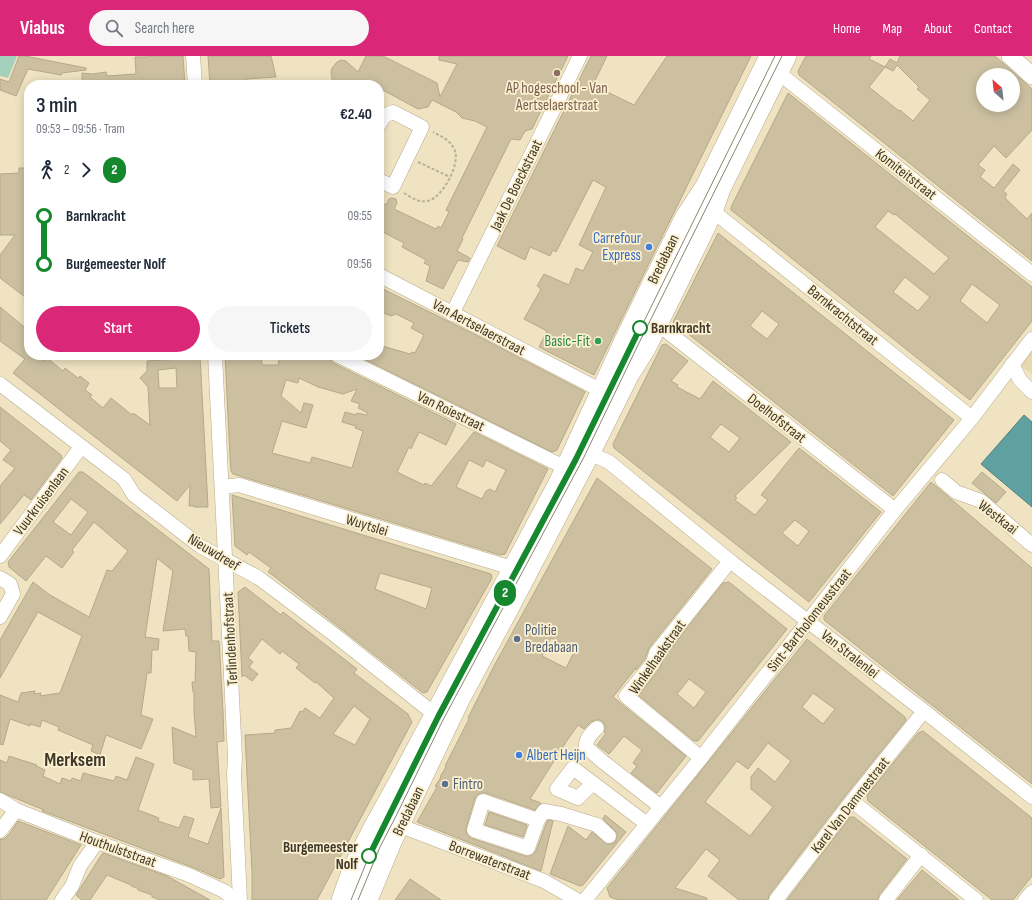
<!DOCTYPE html>
<meta charset="utf-8">
<style>
:root{--surface:#fff;--page:#f6f6f7;--text:#1f2937;--muted:#747a83;--accent:#db2777}
body{margin:0;font-family:"Sofia Sans Condensed",sans-serif;background:var(--page);color:var(--text);height:100vh;display:flex;flex-direction:column;font-size:15px;white-space:nowrap}
*{box-sizing:border-box;margin:0}
p{font-size:13px;color:var(--muted)}
.icon{flex:none;width:22px;height:22px;fill:none;stroke:currentColor;stroke-width:2;stroke-linecap:round;stroke-linejoin:round}
.map{position:relative;flex:1;overflow:hidden}
.side{position:absolute;left:24px;top:24px;width:360px;height:280px;display:flex;flex-direction:column;background:var(--surface);border-radius:16px;box-shadow:0 2px 10px #0003}
.side>*{flex:none}
.badge{padding:0 8px;border-radius:13px;font-size:14px;line-height:26px}
.needle{width:26px;rotate:332deg}
.tools{position:absolute;left:976px;top:12px;display:grid;gap:8px}
.tools a{display:grid;place-items:center;width:44px;height:44px;border-radius:50%;background:var(--surface);box-shadow:0 2px 10px #0003;font-size:20px}
.map>.badge{position:absolute;translate:-50% -50%;box-shadow:0 0 0 2px #fff}
.legs{display:flex;align-items:center;gap:6px;height:44px;padding:0 12px;font-size:13px}
.legs p{margin-inline-start:auto}
.head{display:flex;align-items:center;justify-content:space-between;height:68px;padding:0 12px}
h1{font-size:22px;font-weight:600;line-height:30px}
.cta{display:flex;gap:8px;margin-top:auto;padding:8px 12px}
.cta a{flex:1;height:46px;border-radius:24px;background:var(--accent);color:#fff;font-size:16px;font-weight:600;line-height:46px;text-align:center}
.cta a+a{background:var(--page);color:var(--text)}
ul{padding:0 12px;list-style:none}
li{display:flex;align-items:center;gap:14px;height:48px;font-size:15px}
li i{display:grid;place-items:center;width:6px;height:100%;margin:0 5px;background:currentColor}
li i::after{content:'';width:10px;height:10px;margin:-5px;border:3px solid;border-radius:50%;background:var(--surface)}
li p{margin-inline-start:auto}
li:first-child i{background:linear-gradient(#0000 50%,currentColor 0)}
li:last-child i{background:linear-gradient(currentColor 50%,#0000 0)}
header{display:flex;align-items:center;gap:24px;box-sizing:border-box;height:56px;padding:0 20px;background:var(--accent);color:#fff}
header strong{font-size:19px}
nav{display:flex;gap:22px;margin-inline-start:auto;font-size:14px}
.search{width:280px;height:36px;background:var(--page);display:flex;align-items:center;gap:10px;box-sizing:border-box;padding:0 14px;border-radius:22px;color:var(--muted);font-size:15px}
.map>svg:first-child{display:block}
</style>
<header>
<strong>Viabus</strong>
<div class="search"><svg class="icon" aria-label="search" viewBox="0 0 24 24"><circle cx="10" cy="10" r="6"/><path d="M15 15l6 6"/></svg>Search here</div>
<nav><a>Home</a><a>Map</a><a>About</a><a>Contact</a></nav>
</header>
<div class="map">
<svg width="1032" height="844" viewBox="0 0 1032 844">
<rect width="100%" height="100%" fill="#efe3c2"/>
<path fill="#e7d8b0" d="M1032 291V318L1018 309Z"/>
<path fill="#a5d1bc" d="M0 0H17L8 22 0 20Z"/>
<path fill="#5fa0a1" stroke="#55817e" d="M1024 359 1032 366V451L981 408Z"/>
<g fill="#ccc0a1" stroke="#b5a98a" fill-rule="evenodd">
<path d="M19 0H25L86 12V14L62 17 61 19 28 13 16 40 0 34V23L9 26Z"/>
<path d="M147 0H183L185 29H82V17L92 18 106 16 107 20 136 18 135 1H147Z"/>
<path d="M208 0H271L276 21 246 23 247 29H210Z"/>
<path d="M366 0H383L437 27 440 41 457 8 439 4V0H568L532 73 525 75 520 84 511 83 462 182 463 183 457 195 470 202 468 206 458 204 443 233 426 225 430 210 424 207 426 204 402 191 404 187 379 174V145L386 149 389 143 392 142 396 143 397 147 394 153 436 173 438 170 441 172 449 156 446 154 487 71 475 65 462 62 456 56 432 44 428 51 418 53 379 32V29H333L331 16 332 12 337 6 341 4 346 5 358 16Z"/>
<path d="M591 0H607L593 29 634 49 667 0H751L594 319 539 291 547 275 524 263 541 233 537 230 544 218 569 229 576 212 583 215 593 196 579 189 606 131 593 124 556 196 553 194 550 200 530 191 525 204 497 190Z"/>
<path d="M806 0H871L869 3 885 11 890 3 897 7 900 0H995L1032 33V74L1006 102 994 90 978 109 985 114 980 121 994 132 1013 108 1020 114 1003 135 1007 138 1005 141 1007 144 1027 163 1032 157V205L799 19 798 15ZM897 9 919 31 917 33 930 44 913 65 900 54 899 55 869 31 885 11 893 15ZM983 19H1013V49H983Z"/>
<path d="M788 37 1032 231V265L970 344 731 154V151ZM888 155 894 159 895 158 949 202 934 218 875 171ZM905 221 930 241 918 255 893 236ZM972 228 1000 249 987 267 960 245Z"/>
<path d="M19 112H29V244L0 222V199L15 179H0V118L19 117Z"/>
<path d="M718 177 954 364 893 440 673 266ZM762 255 779 268 767 283 750 270Z"/>
<path d="M379 231 476 279 585 336 557 394 552 396 356 299H379V289L410 298 412 296 415 297 424 279 411 272 414 267 396 258 391 260 379 255Z"/>
<path d="M0 251 29 275V299H33L39 304 40 302 44 305 47 302 63 315 65 312 78 322 80 320 89 327 85 334 92 339 90 341 103 352 111 342 132 359 133 357 150 369 148 331 140 322 147 315V305L176 303V299H200L208 451H194V450H189L190 429 177 445 13 317 25 303 0 285ZM176 312 177 332H159L158 314Z"/>
<path d="M666 288 688 305 671 325 678 329 677 331 700 343 713 325 791 386 735 440 737 442 735 444 755 459 768 444 761 439 799 392 881 456 809 546 614 392 613 388 662 289ZM721 368 740 382 729 396 710 381ZM795 464 809 475 798 490 782 477Z"/>
<path d="M225 299H261L262 309H278L280 299H329L330 303 333 307 456 368 446 389 419 376 411 393 409 391 397 416 424 429 425 427 431 430 474 376 548 413 505 498 500 499 233 418 231 415 230 401ZM299 322 318 331 343 338 357 333 351 345 360 348 358 352 368 357 367 359 357 357 356 359 345 356 342 366 356 370 355 372 363 375 352 412 312 401 310 407 272 397 282 365 306 372 313 349 304 347 301 357 281 340 286 324 298 327ZM469 404 483 411 486 404 506 414 495 436 490 433 486 435 482 443 456 431Z"/>
<path d="M0 351 61 399 62 402 31 444 24 439 0 468V430L15 412 3 404 11 394 0 385Z"/>
<path d="M79 416H83L209 513 212 585H219L223 655 224 685 217 686 221 751 211 752 209 723 193 724V714L174 707 172 671 196 681 194 656V636H193L192 626H195L196 596 189 595 188 580H186L185 573 163 575 173 515 157 502 145 581 159 583 158 594H152L151 617H147L141 659 153 663 141 693 106 679 100 699 91 695 93 689 58 674 59 671 42 664 40 671 30 668V670L10 663 3 689 0 688V639L18 646 21 637 35 635 34 638 41 637 40 640 60 637 82 580 38 556 0 622V584L33 526 50 539 89 561 107 514 112 515 128 495 94 466 72 494 74 496 62 512 46 500 26 525 9 511 8 506ZM71 443 88 456 71 479 53 466Z"/>
<path d="M982 416 1006 436 996 447 972 427Z"/>
<path d="M597 422 712 513 649 592 645 603 636 614V612L613 641 686 700 657 737 631 717 637 710 633 707 642 694 624 680 609 698 597 689 606 677 604 676 605 670 603 666 600 664H595L591 666 584 673 578 669 566 686 530 743 541 747 535 754 486 737H482L478 738 475 742 466 772 467 779 471 782 525 800H530L536 795 546 768 548 764 553 765 541 815 417 766 437 731 435 730 440 723 441 719 446 711 445 710 469 663 468 662 494 610ZM551 582 575 594 566 612 542 600Z"/>
<path d="M931 426 1032 512V728L824 564V560Z"/>
<path d="M232 439 491 518 492 522 427 636 423 637 275 521 268 516 271 512 249 496 247 499 235 490ZM380 517 432 532 426 553 375 533Z"/>
<path d="M729 526 787 573 698 685H694L638 639 660 612 664 601 723 527ZM689 623 706 636 694 652 677 638Z"/>
<path d="M245 531 281 559 283 556 357 613 354 617 408 658 412 666 317 844H252V816L245 679 275 677V674L291 672 300 655 302 656 305 652 320 662 334 642 316 626 315 627 296 612 299 608 282 595 280 598 262 583 248 602 253 606 249 611 258 618 252 625 244 619 242 621 238 536ZM354 650 370 663 355 689 333 678Z"/>
<path d="M807 583 905 661 906 664 845 740 769 839 768 844H739L708 820 720 804 706 793 675 832 707 842V844H618L610 841 607 832ZM813 637 835 653 823 668 802 651ZM768 687 791 705 775 726 758 712 751 721V733L773 751 750 780 705 746 737 705 748 713Z"/>
<path d="M923 675 1032 762V820L1013 844H992L868 745 867 739 918 677Z"/>
<path d="M9 700 37 709 36 710 45 714 43 720 60 728 62 722 71 725 72 722 81 725 83 717 114 725 116 720 127 724 136 701 154 708 138 754 159 762 158 765 179 772 184 760 194 763 188 781 208 788 221 752 224 821 220 823 192 811 42 755 44 754 0 736V704L7 707Z"/>
<path d="M489 756 527 769 523 781 485 769Z"/>
<path d="M605 759 626 776 583 829 580 830 550 818 568 770 586 784 592 776 607 788H611L615 786 617 781V777L603 763Z"/>
<path d="M850 761H854L907 803 879 839 878 844H787Z"/>
<path d="M18 765 81 789 46 844H0V783H4L8 779V780Z"/>
<path d="M103 797 167 820 210 844H160L152 841V839L138 834 137 832 131 830V829L107 819 90 844H82L76 839 102 798Z"/>
<path d="M922 814 959 844H897Z"/>
<path d="M410 823 441 844H395Z"/>
</g>
<g fill="none" stroke-linecap="round" stroke-linejoin="round">
<defs>
<g id="minor">
<path d="M193 0 195 29"/>
<path d="M780 18 1032 218"/>
<path d="M379 69 384 60 393 56 422 71 393 131 379 124"/>
<path d="M714 156 972 362"/>
<path d="M379 219 600 334"/>
<path d="M452 258 580 0"/>
<path d="M659 269 895 454"/>
<path d="M215 299 235 701 234 719 240 844"/>
<path d="M337 299 556 407 566 409 591 398 609 406 730 505 924 655 1032 741"/>
<path d="M1012 308 1020 324 1032 336"/>
<path d="M0 328 124 423 134 439 200 490 259 522 336 580 428 653 433 659 441 663"/>
<path d="M585 391 778 0"/>
<path d="M942 424 956 436 981 445 1032 489"/>
<path d="M222 431 239 429 512 512"/>
<path d="M0 500 81 391"/>
<path d="M0 522 10 528 13 538 0 561"/>
<path d="M597 672C592 677 585 683 586 691L602 705 661 751"/>
<path d="M701 702 626 640 653 607 656 597 730 505"/>
<path d="M593 727 578 742 557 733 573 712 647 768"/>
<path d="M0 744 16 754 97 786 189 819 224 835 235 844"/>
<path d="M852 745 976 844"/>
<path d="M538 764 483 745 474 774 528 792 538 764 544 755 561 758 597 769 609 780"/>
<path d="M0 775 16 754"/>
<path d="M393 776 401 770 544 825 577 844"/>
<path d="M62 844 72 830 80 810 97 786"/>
<path d="M354 844 377 789 464 619"/>
<path d="M585 844 701 702 895 454 972 362 1032 283"/>
<path d="M776 844 852 745 924 655"/>
<path d="M886 844 921 799"/>
<path d="M1025 844 1032 836"/>
</g>
<g id="major">
<path d="M1010 0 1032 20"/>
<path d="M340 844 351 813 371 773 403 715 557 427 624 282 683 162 704 130 768 0"/>
<path d="M369 844 394 784 461 644 509 555 591 398 630 320 647 293 706 173 714 156 722 133 788 0"/>
</g>
</defs>
<use href="#minor" stroke="#b7ab8c" stroke-width="15"/>
<use href="#major" stroke="#b7ab8c" stroke-width="18"/>
<g stroke="#bab095" stroke-width="2" stroke-dasharray="3 2" stroke-linecap="butt">
<path d="M418 106 450 121"/>
<path d="M404 137C411 141 418 147 427 145 442 143 460 109 455 95 451 84 442 81 433 76"/>
</g>
<use href="#minor" stroke="#fff" stroke-width="14"/>
<use href="#major" stroke="#fff" stroke-width="17"/>
<g stroke="#8c846e" stroke-width="1">
<path d="M351 844 374 788 438 661 575 405 775 0"/>
<path d="M358 844 380 791 396 760 443 664 584 401 638 289 782 0"/>
</g>
</g>
<g fill="none" stroke-linecap="round" stroke-linejoin="round">
<defs>
<path id="line-1" d="M369 800 438 661 575 405 640 272"/>
</defs>
<use href="#line-1" stroke="#fff" stroke-width="9"/>
<use href="#line-1" stroke="#15882e" stroke-width="6"/>
</g>
<circle fill="#8d6e63" stroke="#fcf0cf" stroke-width="1.5" cx="557" cy="17" r="4"/>
<g fill="#3f7fe0" stroke="#fcf0cf" stroke-width="1.5">
<circle cx="649" cy="191" r="4"/>
<circle cx="519" cy="699" r="4"/>
</g>
<g fill="#fff" stroke="#15882e" stroke-width="2">
<circle cx="640" cy="272" r="7"/>
<circle cx="369" cy="800" r="7"/>
</g>
<circle fill="#2e9e5b" stroke="#fcf0cf" stroke-width="1.5" cx="598" cy="285" r="4"/>
<g fill="#5c6f8a" stroke="#fcf0cf" stroke-width="1.5">
<circle cx="517" cy="583" r="4"/>
<circle cx="445" cy="728" r="4"/>
</g>
<g text-anchor="middle" stroke-width="3.5" stroke-linejoin="round" paint-order="stroke">
<g font-size="15" fill="#785e54" stroke="#fcf0cf">
<text x="557" y="37">AP hogeschool - Van<tspan x="557" dy="17">Aertselaerstraat</tspan></text>
</g>
<g font-size="15" fill="#3e392c" stroke="#fcf0cf">
<text transform="translate(906 118) rotate(38)" y="5">Komiteitstraat</text>
<text transform="translate(516 129) rotate(-64)" y="5">Jaak De Boeckstraat</text>
<text transform="translate(663 203) rotate(-64)" y="5">Bredabaan</text>
<text transform="translate(843 259) rotate(39)" y="5">Barnkrachtstraat</text>
<text transform="translate(479 271) rotate(28)" y="5">Van Aertselaerstraat</text>
<text transform="translate(451 355) rotate(26)" y="5">Van Roiestraat</text>
<text transform="translate(777 362) rotate(38)" y="5">Doelhofstraat</text>
<text transform="translate(41 445) rotate(-53)" y="5">Vuurkruisenlaan</text>
<text transform="translate(998 461) rotate(38)" y="5">Westkaai</text>
<text transform="translate(367 469) rotate(17)" y="5">Wuytslei</text>
<text transform="translate(214 496) rotate(31)" y="5">Nieuwdreef</text>
<text transform="translate(809 564) rotate(-52)" y="5">Sint-Bartholomeusstraat</text>
<text transform="translate(230 583) rotate(-93)" y="5">Terlindenhofstraat</text>
<text transform="translate(850 598) rotate(38)" y="5">Van Stralenlei</text>
<text transform="translate(657 601) rotate(-55)" y="5">Winkelhaakstraat</text>
<text transform="translate(850 749) rotate(-52)" y="5">Karel Van Dammestraat</text>
<text transform="translate(408 755) rotate(-64)" y="5">Bredabaan</text>
<text transform="translate(118 793) rotate(20)" y="5">Houthulststraat</text>
<text transform="translate(490 804) rotate(21)" y="5">Borrewaterstraat</text>
</g>
<g font-size="15" fill="#366cbe" stroke="#fcf0cf" text-anchor="end">
<text x="641" y="187">Carrefour<tspan x="641" dy="17">Express</tspan></text>
<text x="527" y="704" text-anchor="start">Albert Heijn</text>
</g>
<g font-size="15" font-weight="bold" fill="#3e392c" stroke="#fcf0cf" text-anchor="start">
<text x="651" y="277">Barnkracht</text>
<text x="358" y="796" text-anchor="end">Burgemeester<tspan x="358" dy="17">Nolf</tspan></text>
</g>
<g font-size="15" fill="#27864d" stroke="#fcf0cf" text-anchor="end">
<text x="590" y="290">Basic-Fit</text>
</g>
<g font-size="15" fill="#4e5e75" stroke="#fcf0cf" text-anchor="start">
<text x="525" y="579">Politie<tspan x="525" dy="17">Bredabaan</tspan></text>
<text x="453" y="733">Fintro</text>
</g>
<g font-size="19" font-weight="bold" fill="#3e392c" stroke="#fcf0cf">
<text x="75" y="710">Merksem</text>
</g>
</g>
</svg>
<div class="tools">
<a><svg class="needle" viewBox="-14 -14 28 28"><path d="M0-13l5 13h-10z" fill="#e53935"/><path d="M0 13l5-13h-10z" fill="#747a83"/></svg></a>
</div>
<b class="badge" style="left:505px;top:537px;background:#15882e;color:#fff">2</b>
<section class="side">
<div class="head"><div><h1>3 min</h1><p>09:53 – 09:56 · Tram</p></div><b>€2.40</b></div>
<div class="legs"><svg class="icon" aria-label="walk" viewBox="0 0 24 24"><circle cx="13" cy="4" r="2"/><path d="M13 8l-2 6 4 7M11 14l-3 7M7 12l3-4h3l4 4"/></svg>2<svg class="icon" aria-label="forward" viewBox="0 0 24 24"><path d="M9 5l7 7-7 7"/></svg><b class="badge" style="background:#15882e;color:#fff">2</b></div>
<ul>
<li><i style="color:#15882e"></i><b>Barnkracht</b><p>09:55</p></li>
<li><i style="color:#15882e"></i><b>Burgemeester Nolf</b><p>09:56</p></li>
</ul>
<div class="cta"><a>Start</a><a>Tickets</a></div>
</section>
</div>
